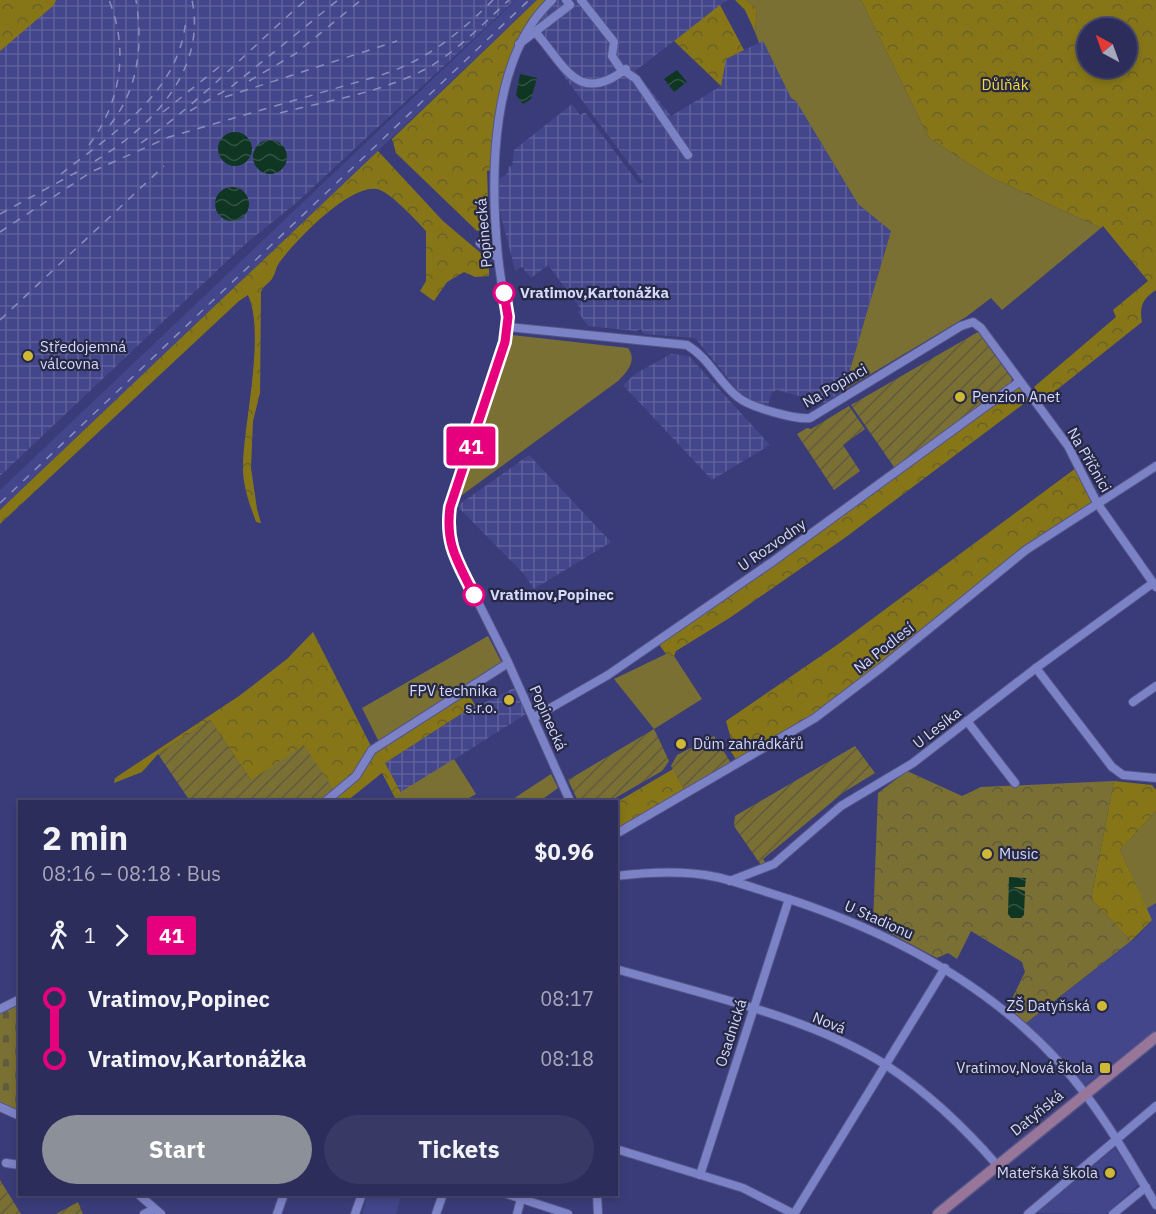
<!DOCTYPE html>
<meta charset="utf-8">
<style>
:root{--surface:#2c2d5b;--page:#383964;--text:#f1f3f6;--muted:#a6a8bb;--line:#484971;--accent:#8c9099}
body{margin:0;font-family:"IBM Plex Sans",sans-serif;background:var(--page);color:var(--text);height:100vh;display:flex;flex-direction:column;font-size:22px;white-space:nowrap}
*{box-sizing:border-box;margin:0}
p{font-size:20px;color:var(--muted)}
.icon{flex:none;width:33px;height:33px;fill:none;stroke:currentColor;stroke-width:2;stroke-linecap:round;stroke-linejoin:round}
.map{position:relative;flex:1;overflow:hidden}
.panel{position:absolute;left:18px;top:800px;width:600px;height:396px;display:flex;flex-direction:column;background:var(--surface);border-radius:0px;box-shadow:0 3px 9px #0003,0 0 0 2px var(--line)}
.panel>*{flex:none}
.badge{padding:0 12px;border-radius:4px;font-size:21px;line-height:39px}
.needle{width:39px;rotate:319deg}
.fabs{position:absolute;left:1077px;top:18px;display:grid;gap:12px}
.fabs a{display:grid;place-items:center;width:60px;height:60px;border-radius:50%;background:var(--surface);box-shadow:0 3px 9px #0003,0 0 0 2px var(--line);font-size:30px}
.map>.badge{position:absolute;translate:-50% -50%;box-shadow:0 0 0 3px #fff}
.legs{display:flex;align-items:center;gap:9px;height:66px;padding:0 24px;font-size:20px}
.legs p{margin-inline-start:auto}
.headline{display:flex;align-items:center;justify-content:space-between;height:102px;padding:0 24px}
h1{font-size:33px;font-weight:800;line-height:45px}
.primary-button{display:flex;gap:12px;margin-top:auto;padding:12px 24px}
.primary-button a{flex:1;height:69px;border-radius:36px;background:var(--accent);color:#fff;font-size:24px;font-weight:800;line-height:69px;text-align:center}
.primary-button a+a{background:var(--page);color:var(--text)}
ul{padding:0 24px;list-style:none}
li{display:flex;align-items:center;gap:21px;height:60px;font-size:22px}
li i{display:grid;place-items:center;width:9px;height:100%;margin:0 8px;background:currentColor}
li i::after{content:'';width:15px;height:15px;margin:-8px;border:4px solid;border-radius:50%;background:var(--surface)}
li p{margin-inline-start:auto}
li:first-child i{background:linear-gradient(#0000 50%,currentColor 0)}
li:last-child i{background:linear-gradient(currentColor 50%,#0000 0)}
.map>svg:first-child{display:block}
</style>
<div class="map">
<svg width="1156" height="1214" viewBox="0 0 1156 1214">
<defs>
<pattern id="industrial-grid" width="8" height="8" patternUnits="userSpaceOnUse" patternTransform="scale(1.5)"><rect width="8" height="8" fill="#43468a"/><path d="M0 4h8M4 0v8" fill="none" stroke="#5d609c"/></pattern>
<pattern id="forest-crowns" width="20" height="18" patternUnits="userSpaceOnUse" patternTransform="scale(1.5)"><rect width="20" height="18" fill="#867617"/><path d="M2 6a3 3 0 1 1 6 0M12 15a3 3 0 1 1 6 0" fill="none" stroke="#6a612c"/></pattern>
<pattern id="cemetery-stones" width="16" height="16" patternUnits="userSpaceOnUse" patternTransform="scale(1.5)"><rect width="16" height="16" fill="#7b7033"/><path d="M2 7V4a2 2 0 0 1 4 0v3zM10 15v-3a2 2 0 0 1 4 0v3z" fill="#605b3e"/></pattern>
<pattern id="park-crowns" width="20" height="18" patternUnits="userSpaceOnUse" patternTransform="scale(1.5)"><rect width="20" height="18" fill="#7b7033"/><path d="M2 6a3 3 0 1 1 6 0M12 15a3 3 0 1 1 6 0" fill="none" stroke="#605b3e"/></pattern>
<pattern id="garden-furrows" width="10" height="10" patternUnits="userSpaceOnUse" patternTransform="scale(1.5)"><rect width="10" height="10" fill="#7b7033"/><path d="M-1 1l2-2M0 10L10 0M9 11l2-2" fill="none" stroke="#605b3e"/></pattern>
<pattern id="water-waves" width="16" height="10" patternUnits="userSpaceOnUse" patternTransform="scale(1.5)"><rect width="16" height="10" fill="#0f3523"/><path d="M0 5q4-4 8 0t8 0" fill="none" stroke="#315244"/></pattern>
</defs>
<rect width="100%" height="100%" fill="#3a3c79"/>
<g fill="#43468a">
<path d="M516 0H537L0 510V490Z"/>
<path d="M1156 903V1030L1084 1086 1026 1023 1137 937 1152 920 1146 909Z"/>
<path d="M1115 1148 1139 1184 1106 1214 1036 1213Z"/>
<path d="M368 1194H402L396 1214H362Z"/>
</g>
<g fill="url(#industrial-grid)">
<path d="M0 0H515L296 203 243 246 0 476Z"/>
<path d="M551 0H727L635 71 671 116 721 86 725 59 763 41 791 98 796 101 858 204 891 231 844 390 825 403 777 390 772 392 768 405 744 398 695 338 644 334 641 329 636 331 588 326 578 312 581 309 548 265 531 278 522 267 515 270 499 208V179L507 174 509 166 512 167 514 150 572 104 580 115 585 112 639 184 643 182 525 24Z"/>
<path d="M671 354 689 356 770 445 712 480 623 385 635 374Z"/>
<path d="M529 455 611 542 534 589 524 574 457 506Z"/>
<path d="M514 688 526 714 401 793 385 763 480 702 482 704Z"/>
</g>
<g fill="#7b7033">
<path d="M747 0H861L929 138 990 177 1101 228 1002 310 991 298 966 317 844 390 891 231 858 204 796 101 791 98 763 41 759 43 755 32 757 9Z"/>
<path d="M512 335 628 348C637 361 628 371 618 381L458 498Z"/>
<path d="M488 636 502 663 379 742 362 708Z"/>
<path d="M666 654 674 656 702 699 654 729 614 679Z"/>
<path d="M454 759 476 794 464 801H396L394 796Z"/>
<path d="M551 774 558 788 540 801H510Z"/>
<path d="M1156 811V903L1146 909 1120 850Z"/>
</g>
<g fill="url(#forest-crowns)" fill-rule="evenodd">
<path d="M0 0H56L54 5 0 51Z"/>
<path d="M537 0H552L518 45 496 139 492 141 491 170 487 171 489 227 477 231 396 153 392 139Z"/>
<path d="M735 0H747L757 9 755 32 745 10Z"/>
<path d="M861 0H1156V290C1143 298 1139 307 1142 322L1044 400 1034 387 1116 317 1113 310 1148 281 1103 226 1101 228 990 177 929 138ZM1088 28H1126V68H1088Z"/>
<path d="M720 5 744 50 726 59 721 86 674 41Z"/>
<path d="M378 151 443 221 489 260V276L475 277 464 272 447 282 434 301 420 291 426 281V231C417 221 389 191 377 189 349 184 295 241 279 263 276 267 275 275 272 279 268 284 263 286 261 292L260 393 253 421 251 468 257 509 261 523 256 522C250 505 243 487 243 468 243 425 266 334 248 295L239 301 0 524V510Z"/>
<path d="M1018 387 1030 399 846 537 731 617 676 651 674 656 666 654 658 643Z"/>
<path d="M1076 468 1093 502 1027 548 816 713 737 761 728 747 731 739 726 721 837 645Z"/>
<path d="M313 632 372 748 466 690 475 705 385 763 401 793 394 796 382 773 347 801H330L251 780 210 720 158 754 142 772 114 783 115 778 239 696 287 659Z"/>
<path d="M673 769 685 791 617 831V802Z"/>
<path d="M1114 781 1152 785 1156 790V811L1120 850 1152 920 1131 941 1091 899Z"/>
</g>
<path fill="url(#cemetery-stones)" d="M19 1001V1113L0 1102V1011Z"/>
<path fill="url(#park-crowns)" d="M907 771 962 796 981 787 1114 781 1091 899 1131 941 1026 1023 1008 1007 1025 972 1022 962 971 931 957 959 948 953 937 958 873 924 878 793Z"/>
<g fill="url(#garden-furrows)">
<path d="M978 332 1012 379 1010 385 898 468 894 467 851 405Z"/>
<path d="M849 406 865 429 843 445 860 471 834 490 797 434 807 428 811 429Z"/>
<path d="M210 720 251 780 304 745 335 791 323 801H190L158 754Z"/>
<path d="M654 729 669 761 662 771 610 801H578L568 780Z"/>
<path d="M714 736 731 763 685 791 671 766 677 755Z"/>
<path d="M855 746 875 773 844 792 763 859 767 865 763 868 734 826 735 816Z"/>
<path d="M0 1180 21 1214H0Z"/>
<path d="M78 1202 83 1214H56Z"/>
</g>
<g fill="url(#water-waves)">
<path d="M677 70 687 82 674 92 664 79Z"/>
<path d="M520 74 537 78 531 99 523 104 516 95Z"/>
<circle cx="235" cy="149" r="17"/>
<circle cx="270" cy="157" r="17"/>
<circle cx="232" cy="204" r="17"/>
<path d="M1009 877 1026 878 1025 887H1013L1025 891 1024 915 1021 918H1011L1008 914Z"/>
</g>
<g fill="none" stroke-linecap="round" stroke-linejoin="round">
<defs>
<g id="street">
<path d="M552 0C490 57 490 177 498 256 501 285 508 312 505 342L450 507 448 527 450 546 507 660 570 801"/>
<path d="M581 0 614 42 612 56 620 68 636 79 688 155"/>
<path d="M536 33C565 65 577 106 626 69"/>
<path d="M519 44 570 5 566 0"/>
<path d="M480 243 498 258"/>
<path d="M507 327 687 345C710 359 719 383 739 398 750 407 796 420 810 418L961 326 973 322 981 328 1068 446 1097 503 1156 587"/>
<path d="M1036 668 1112 767 1123 775 1156 778"/>
<path d="M1133 702 1156 686"/>
<path d="M533 718 608 675 772 562 1019 382"/>
<path d="M967 721 1015 783"/>
<path d="M326 801 356 776 372 750 508 663"/>
<path d="M616 834 815 718 882 667 1026 550 1156 466"/>
<path d="M616 876C649 872 684 870 716 877 735 881 754 888 773 894 880 927 982 978 1059 1062 1098 1105 1127 1156 1156 1205"/>
<path d="M730 881 774 864 841 806 913 763 1036 668 1153 583"/>
<path d="M616 969C702 994 810 1017 886 1065 928 1093 964 1127 997 1165"/>
<path d="M0 1009 20 999"/>
<path d="M0 1107 20 1116"/>
<path d="M616 1149 743 1188 794 1214"/>
<path d="M6 1163 20 1165"/>
<path d="M700 1175 789 899"/>
<path d="M138 1194 161 1214"/>
<path d="M507 1194 568 1214"/>
<path d="M597 1194 598 1214"/>
<path d="M144 1214 154 1209"/>
<path d="M277 1214 284 1194"/>
<path d="M355 1214 362 1194"/>
<path d="M436 1214 443 1194"/>
<path d="M517 1214 521 1199"/>
<path d="M794 1214 945 968"/>
<path d="M1028 1214 1156 1106"/>
<path d="M1113 1214 1146 1187"/>
</g>
<path id="secondary" d="M938 1214 1156 1037"/>
</defs>
<use href="#street" stroke="#545589" stroke-width="10"/>
<use href="#secondary" stroke="#545589" stroke-width="13"/>
<use href="#street" stroke="#7c82c6" stroke-width="8"/>
<use href="#secondary" stroke="#977699" stroke-width="10"/>
<g stroke="#8a8ebe" stroke-width="1.5" stroke-dasharray="8 8" stroke-linecap="butt">
<path d="M249 81 295 54 361 0"/>
<path d="M225 97 397 41"/>
<path d="M190 111 231 87 338 0"/>
<path d="M163 112 219 67"/>
<path d="M280 113C330 100 386 92 431 66 460 48 484 23 509 0"/>
<path d="M110 125C139 88 143 45 136 0"/>
<path d="M141 143C201 102 251 47 306 0"/>
<path d="M89 145C121 102 129 50 109 0"/>
<path d="M95 161C150 128 207 71 192 0"/>
<path d="M61 174C114 132 179 94 186 19"/>
<path d="M0 214 77 172"/>
<path d="M0 232 91 172 169 137 378 76C424 62 459 34 493 0"/>
<path d="M0 320 164 166"/>
<path d="M0 503 529 0"/>
</g>
</g>
<g fill="none" stroke-linecap="round" stroke-linejoin="round">
<defs>
<path id="line-1" d="M474 595C458 562 445 545 450 507L505 342 508 317 504 293"/>
</defs>
<use href="#line-1" stroke="#fff" stroke-width="14"/>
<use href="#line-1" stroke="#e6007e" stroke-width="9"/>
</g>
<g fill="#fff" stroke="#e6007e" stroke-width="3">
<circle cx="504" cy="293" r="10"/>
<circle cx="474" cy="595" r="10"/>
</g>
<g fill="#cfb837" stroke="#262844" stroke-width="2">
<circle cx="28" cy="356" r="6"/>
<circle cx="960" cy="397" r="6"/>
<circle cx="509" cy="700" r="6"/>
<circle cx="681" cy="744" r="6"/>
<circle cx="987" cy="854" r="6"/>
<circle cx="1102" cy="1006" r="6"/>
<rect x="1099" y="1062" width="12" height="12" rx="3"/>
<circle cx="1110" cy="1173" r="6"/>
</g>
<g text-anchor="middle" stroke-width="4.5" stroke-linejoin="round" paint-order="stroke">
<g font-size="15" fill="#f7dc40" stroke="#262844">
<text x="1005" y="90">Důlňák</text>
</g>
<g font-size="15" fill="#d4d9fe" stroke="#262844">
<text transform="translate(484 233) rotate(-95)" y="5">Popinecká</text>
<text transform="translate(835 386) rotate(-30)" y="5">Na Popinci</text>
<text transform="translate(1089 460) rotate(60)" y="5">Na Příčnici</text>
<text transform="translate(772 545) rotate(-35)" y="5">U Rozvodny</text>
<text transform="translate(884 648) rotate(-38)" y="5">Na Podlesí</text>
<text transform="translate(548 718) rotate(66)" y="5">Popinecká</text>
<text transform="translate(937 728) rotate(-38)" y="5">U Lesíka</text>
<text transform="translate(879 920) rotate(24)" y="5">U Stadionu</text>
<text transform="translate(829 1023) rotate(22)" y="5">Nová</text>
<text transform="translate(731 1033) rotate(-72)" y="5">Osadnická</text>
<text transform="translate(1037 1113) rotate(-39)" y="5">Datyňská</text>
</g>
<g font-size="15" font-weight="bold" fill="#d4d9fe" stroke="#262844" text-anchor="start">
<text x="520" y="298">Vratimov,Kartonážka</text>
<text x="490" y="600">Vratimov,Popinec</text>
</g>
<g font-size="15" fill="#d4d9fe" stroke="#262844" text-anchor="start">
<text x="40" y="352">Středojemná<tspan x="40" dy="17">válcovna</tspan></text>
<text x="972" y="402">Penzion Anet</text>
<text x="497" y="696" text-anchor="end">FPV technika<tspan x="497" dy="17">s.r.o.</tspan></text>
<text x="693" y="749">Dům zahrádkářů</text>
<text x="999" y="859">Music</text>
<text x="1090" y="1011" text-anchor="end">ZŠ Datyňská</text>
<text x="1093" y="1073" text-anchor="end">Vratimov,Nová škola</text>
<text x="1098" y="1178" text-anchor="end">Mateřská škola</text>
</g>
</g>
</svg>
<div class="fabs">
<a><svg class="needle" viewBox="-14 -14 28 28"><path d="M0-13l5 13h-10z" fill="#e53935"/><path d="M0 13l5-13h-10z" fill="#a6a8bb"/></svg></a>
</div>
<b class="badge" style="left:471px;top:446px;background:#e6007e;color:#fff">41</b>
<section class="panel">
<div class="headline"><div><h1>2 min</h1><p>08:16 – 08:18 · Bus</p></div><b>$0.96</b></div>
<div class="legs"><svg class="icon" aria-label="walk" viewBox="0 0 24 24"><circle cx="13" cy="4" r="2"/><path d="M13 8l-2 6 4 7M11 14l-3 7M7 12l3-4h3l4 4"/></svg>1<svg class="icon" aria-label="forward" viewBox="0 0 24 24"><path d="M9 5l7 7-7 7"/></svg><b class="badge" style="background:#e6007e;color:#fff">41</b></div>
<ul>
<li><i style="color:#e6007e"></i><b>Vratimov,Popinec</b><p>08:17</p></li>
<li><i style="color:#e6007e"></i><b>Vratimov,Kartonážka</b><p>08:18</p></li>
</ul>
<div class="primary-button"><a>Start</a><a>Tickets</a></div>
</section>
</div>
